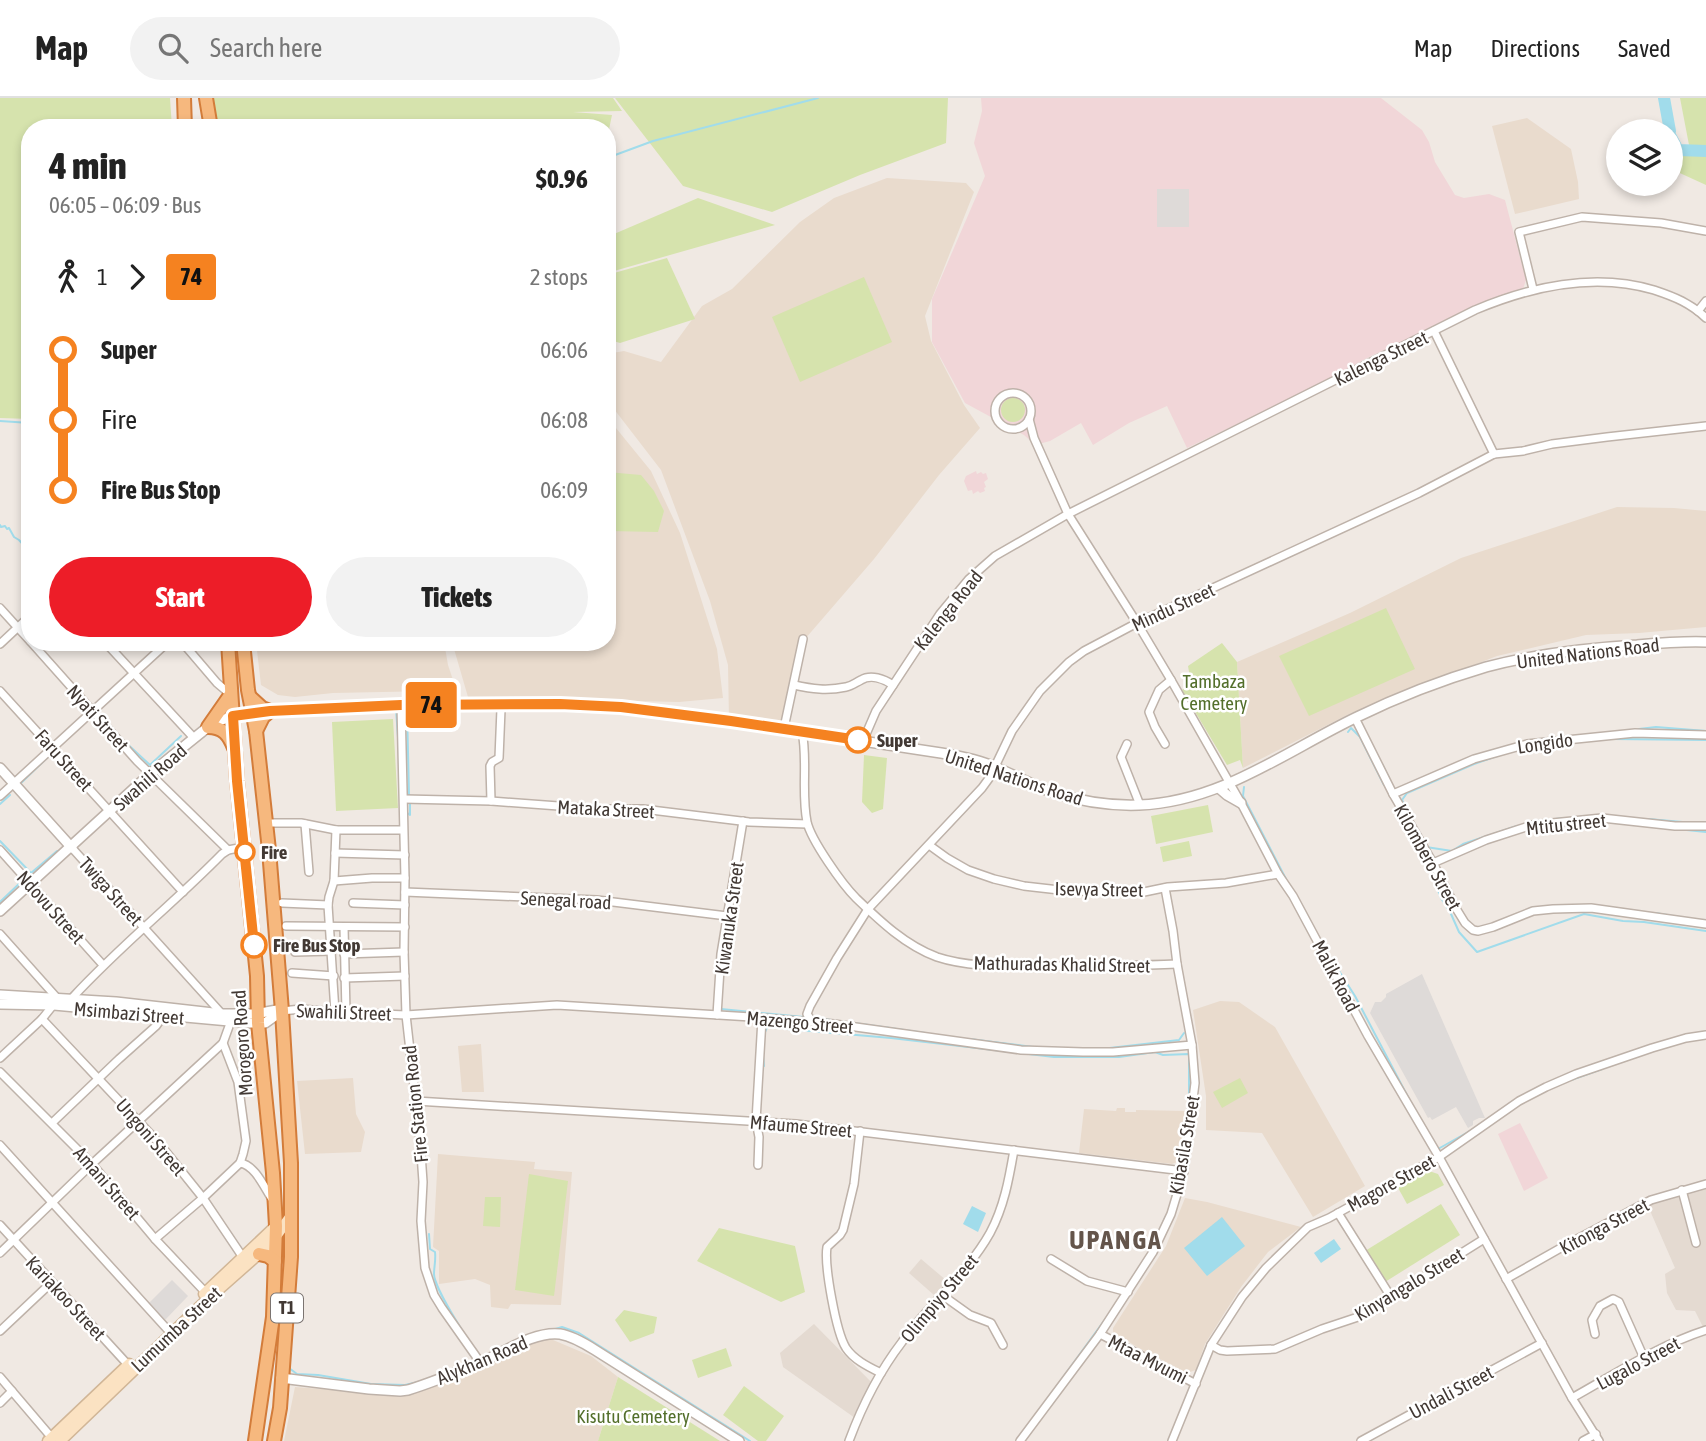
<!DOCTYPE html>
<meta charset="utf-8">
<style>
:root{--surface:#fff;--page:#f2f2f2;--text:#222;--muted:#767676;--line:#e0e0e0;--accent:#ed1d28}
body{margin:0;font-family:"Asap Condensed",sans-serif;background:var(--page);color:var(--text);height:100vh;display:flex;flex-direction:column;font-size:26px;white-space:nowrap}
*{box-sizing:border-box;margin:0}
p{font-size:23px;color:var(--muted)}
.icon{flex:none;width:38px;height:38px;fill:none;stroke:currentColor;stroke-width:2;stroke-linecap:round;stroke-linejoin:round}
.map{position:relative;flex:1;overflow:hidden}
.drawer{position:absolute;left:21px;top:21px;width:595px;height:532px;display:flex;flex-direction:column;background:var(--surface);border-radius:28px;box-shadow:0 4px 10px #0003}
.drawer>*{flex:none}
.badge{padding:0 14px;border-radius:5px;font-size:24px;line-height:46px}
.controls{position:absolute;left:1606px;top:21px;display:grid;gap:14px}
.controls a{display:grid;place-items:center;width:77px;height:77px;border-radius:50%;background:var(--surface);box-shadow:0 4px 10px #0003;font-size:35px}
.map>.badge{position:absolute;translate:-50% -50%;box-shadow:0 0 0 4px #fff}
.legs{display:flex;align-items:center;gap:10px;height:77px;padding:0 28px;font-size:23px}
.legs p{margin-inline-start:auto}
.summary{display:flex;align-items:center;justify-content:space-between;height:119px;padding:0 28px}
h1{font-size:38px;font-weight:800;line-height:52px}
.primary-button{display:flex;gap:14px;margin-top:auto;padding:14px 28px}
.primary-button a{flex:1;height:80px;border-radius:42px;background:var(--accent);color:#fff;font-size:28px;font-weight:800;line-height:80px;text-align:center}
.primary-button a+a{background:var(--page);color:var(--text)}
ul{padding:0 28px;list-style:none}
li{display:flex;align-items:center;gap:24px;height:70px;font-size:26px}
li i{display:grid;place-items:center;width:10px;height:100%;margin:0 9px;background:currentColor}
li i::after{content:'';width:18px;height:18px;margin:-9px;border:5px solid;border-radius:50%;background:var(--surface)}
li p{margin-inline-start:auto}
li:first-child i{background:linear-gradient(#0000 50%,currentColor 0)}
li:last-child i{background:linear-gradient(currentColor 50%,#0000 0)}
header{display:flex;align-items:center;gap:42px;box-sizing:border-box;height:98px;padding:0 35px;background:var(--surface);border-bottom:2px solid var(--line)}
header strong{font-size:33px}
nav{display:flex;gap:38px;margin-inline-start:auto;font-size:24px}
.search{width:490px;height:63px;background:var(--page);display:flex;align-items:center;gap:18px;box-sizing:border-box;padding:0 24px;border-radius:38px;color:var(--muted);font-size:26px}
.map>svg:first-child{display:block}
</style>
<header>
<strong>Map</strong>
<div class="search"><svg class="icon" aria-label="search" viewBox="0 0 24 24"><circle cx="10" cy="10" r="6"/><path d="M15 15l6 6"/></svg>Search here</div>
<nav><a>Map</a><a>Directions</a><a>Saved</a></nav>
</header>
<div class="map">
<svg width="1706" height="1343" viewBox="0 0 1706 1343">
<rect width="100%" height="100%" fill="#f0e9e3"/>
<g fill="#e4dad1">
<path d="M1706 1090V1231H1704L1695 1213 1676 1212 1667 1195 1665 1176 1675 1170 1648 1108 1665 1098Z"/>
<path d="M921 1161 947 1183 934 1197 909 1175Z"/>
<path d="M814 1226 876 1289 855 1320 783 1269 780 1255Z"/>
</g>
<g fill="#e9dbcd">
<path d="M1527 20 1571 51 1578 84 1579 101 1515 116 1492 28Z"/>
<path d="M887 80 966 85 974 94 925 218 931 243 964 307 980 330 939 377 874 461 805 541 788 625 729 622 728 567 710 503 661 372 607 302V256L624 253 661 264 702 208 732 191 800 124 834 100Z"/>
<path d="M607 319 651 373 680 435 717 551 723 600 679 604 468 599 452 544H607Z"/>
<path d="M1617 409 1674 410 1706 413V529L1639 535 1586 537 1497 558 1351 615 1243 670 1237 564 1350 515 1461 460Z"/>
<path d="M256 544H444L448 567 457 594 432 593 333 595 295 599 278 597 261 587Z"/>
<path d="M1220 903 1239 904 1275 929 1365 1088 1313 1119 1262 1035 1206 1032V998L1193 912Z"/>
<path d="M481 946 484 994H462L458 948Z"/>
<path d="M353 980 356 1016 365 1034 361 1054 305 1056 297 983Z"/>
<path d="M1117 1010H1125V1014H1136V1012L1186 1013 1179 1060 1177 1064 1172 1066 1079 1055 1084 1011 1116 1013Z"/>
<path d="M438 1056 535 1064 534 1071 572 1074 561 1207 511 1206 508 1211 491 1209 490 1187 475 1181 439 1186V1153L433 1149Z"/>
<path d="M1185 1100 1207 1104 1301 1129 1268 1154 1241 1189 1205 1246 1196 1272 1187 1275 1137 1249 1113 1234V1230L1166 1148Z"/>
<path d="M546 1239 591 1258 618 1279 598 1343H284L295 1289 403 1297 438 1287 464 1271Z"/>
</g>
<g fill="#f1d6d8">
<path d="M981 0H1381L1422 32 1429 44 1435 64 1455 97 1464 100 1489 96 1505 102 1526 182 1522 194 1493 201 1470 210 1433 231 1373 257 1300 296 1187 350 1167 308 1129 325 1093 347 1081 325 1050 343 1035 347 1024 337 965 305 932 244V201L985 78 974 45 982 13Z"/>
<path d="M976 373 977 376 981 374 983 376 986 375 988 381 984 384 986 389 984 390 985 393 980 395 978 393 973 396 972 392 968 393 964 383 966 378Z"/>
<path d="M1520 1025 1548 1080 1524 1093 1498 1036Z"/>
</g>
<g fill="#d6e3ad">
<path d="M0 0H170L172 30H30V321L0 320Z"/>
<path d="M208 0H613L622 13 573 14 612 17 607 41V30H213Z"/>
<path d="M615 0H948L946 45 860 77 772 114 683 88Z"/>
<path d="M1680 0H1706V87L1671 71V55L1689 47Z"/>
<path d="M698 100 775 127 607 175V139Z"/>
<path d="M667 160 695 221 620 245 607 241V177Z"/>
<path d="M864 179 892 244 800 284 772 219Z"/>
<circle cx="1013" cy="312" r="12"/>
<path d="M607 374 641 377 654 393 664 413 658 434 607 433Z"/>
<path d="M1386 510 1415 571 1309 618 1279 558Z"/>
<path d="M1222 545 1237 564 1243 670 1240 662 1227 667 1182 592 1191 585 1188 568Z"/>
<path d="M393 621 398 710 336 713 332 624Z"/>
<path d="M864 657 887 660 883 711 872 715 862 704Z"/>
<path d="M1208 707 1213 734 1156 746 1151 718Z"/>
<path d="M1189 743 1192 758 1163 764 1160 749Z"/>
<path d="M1240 980 1248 995 1222 1010 1213 994Z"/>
<path d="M1426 1072 1438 1076 1444 1087 1407 1106 1397 1088Z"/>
<path d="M529 1076 568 1083 554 1198 515 1192Z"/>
<path d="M485 1099H501L500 1129 483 1128Z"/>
<path d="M1441 1106 1460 1137 1385 1184 1365 1153Z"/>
<path d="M719 1130 795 1148 805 1194 781 1204 697 1163Z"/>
<path d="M624 1212 657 1219 654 1235 630 1244 615 1222Z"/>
<path d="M726 1250 732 1268 698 1280 692 1262Z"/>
<path d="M618 1279 720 1343H598Z"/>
<path d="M744 1288 784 1318 766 1343H758L723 1317Z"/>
</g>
<g fill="#dedad8">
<rect x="1157" y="91" width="32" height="38"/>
<path d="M1422 876 1485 1020H1479L1473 1023V1027L1468 1030 1456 1009 1432 1022 1430 1019 1428 1020 1370 915 1375 904H1381L1386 899V896Z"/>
<path d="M172 1182 188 1198 165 1222 149 1205Z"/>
</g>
<g fill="#a1dceb">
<path d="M972 1108 986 1115 978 1134 963 1126Z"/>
<path d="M1222 1119 1245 1148 1207 1178 1184 1150Z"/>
<path d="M1334 1141 1341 1151 1321 1165 1314 1155Z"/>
</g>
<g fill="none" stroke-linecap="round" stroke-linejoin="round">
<g stroke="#a1dceb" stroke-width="2">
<path d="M607 60 653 43 818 0"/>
<path d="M0 323 30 325"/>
<path d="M0 427 1 429 5 428 7 431 9 430 14 439 19 442 29 453"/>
<path d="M396 611 399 653"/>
<path d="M407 611 409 697"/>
<path d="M1639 631 1656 629 1706 633"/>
<path d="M1348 634 1351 630 1360 639 1384 687"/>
<path d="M1612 641 1706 642"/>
<path d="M123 642 150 667 181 638"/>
<path d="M1382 666 1389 680"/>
<path d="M2 678 9 687"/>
<path d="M21 685 51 656"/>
<path d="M1244 689 1243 698 1286 781"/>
<path d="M1394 704 1427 764 1441 800 1451 816 1459 834 1477 854 1584 816 1623 823 1644 824 1706 833"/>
<path d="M0 706 10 697"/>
<path d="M406 714 410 717V702"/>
<path d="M1410 719 1402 702 1407 695 1474 666 1503 656"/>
<path d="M1648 721 1694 725"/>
<path d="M1536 723 1565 720"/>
<path d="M1677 731 1706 734"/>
<path d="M0 743 31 775 57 753"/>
<path d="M1485 746 1496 742"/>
<path d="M1426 749 1452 753 1463 746 1517 728"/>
<path d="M0 804 22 783"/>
<path d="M1655 815 1691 821"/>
<path d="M1330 859 1355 898 1409 1001"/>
<path d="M721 911 804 919"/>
<path d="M813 920 831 922"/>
<path d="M847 924 925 935"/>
<path d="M765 934 768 927 787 931 891 940 1054 959H1119L1155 954 1163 957 1189 956V1005"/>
<path d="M969 941 1033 949"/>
<path d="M1101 951 1179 942 1184 935"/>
<path d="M763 957 764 968"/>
<path d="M1571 982 1602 971"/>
<path d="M1438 1051 1470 1033"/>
<path d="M1180 1065 1185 1035"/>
<path d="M1172 1100 1176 1085"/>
<path d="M429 1136 430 1151 435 1154C436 1162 434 1169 434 1176 434 1189 457 1223 464 1236"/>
<path d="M1153 1146 1166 1118"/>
<path d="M552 1232 562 1229 579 1235 750 1343"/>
<path d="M289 1270 297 1276 318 1277 371 1286 405 1287 423 1283"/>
<path d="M448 1273 468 1264"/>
<path d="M1616 1279 1644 1263"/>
<path d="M1048 1300 1109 1216"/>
</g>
<g stroke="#a1dceb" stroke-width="12">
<path d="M1664 0 1670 33"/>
<path d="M1671 39 1678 52 1706 53"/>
</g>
<defs>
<g id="minor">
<path d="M1533 191 1519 134 1582 119 1661 125 1706 133"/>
<path d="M1698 213 1706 203"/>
<path d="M1434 233 1494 356"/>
<circle cx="1013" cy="313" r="18"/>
<path d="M1029 321 1034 340 1068 416 1137 525 1171 582 1241 705 1278 776 1293 798 1368 938 1439 1059 1572 1300 1599 1343"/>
<path d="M27 455 30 458"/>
<path d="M0 510 30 543"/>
<path d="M31 544 137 663 228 752"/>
<path d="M105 544 194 640"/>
<path d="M182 544 217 585 230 596"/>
<path d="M0 546 30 518"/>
<path d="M794 587C812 591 827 593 846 589 852 588 855 585 861 582 871 576 884 581 893 587"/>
<path d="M0 593 183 794"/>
<path d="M401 607 405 780 404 854 406 917 420 1041 423 1084 421 1123 425 1170 434 1197 442 1210 480 1264"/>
<path d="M1355 620 1393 696 1433 765 1457 812 1465 825 1473 832 1478 833 1493 829 1533 813 1553 811 1591 810 1706 826"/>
<path d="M784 630 803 541"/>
<path d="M802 633C808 663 801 694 807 724 811 742 842 786 856 800 880 823 905 847 937 859 967 869 1002 868 1033 868 1081 868 1129 868 1177 866"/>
<path d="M863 643 876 613 940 516 969 481 995 458 1068 416 1475 212C1532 188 1594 174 1654 192 1675 199 1690 205 1706 220"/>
<path d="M1127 646 1121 659 1140 707"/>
<path d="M1165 646 1155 629 1149 614 1159 592 1171 582"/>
<path d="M1393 696 1474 661 1527 646 1635 635 1706 637"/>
<path d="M0 698 168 544"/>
<path d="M404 701 491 703 599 711H643L749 724 807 726"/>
<path d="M491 703 490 668 492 664 499 660 501 611"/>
<path d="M272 725H301L336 732H403"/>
<path d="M305 726 309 774"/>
<path d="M929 747 947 760 968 772 994 781 1024 788 1068 793 1144 794 1168 789 1226 785 1278 776"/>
<path d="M72 750 222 916"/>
<path d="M0 752 103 867"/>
<path d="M335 755 405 757"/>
<path d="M1433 765 1486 742 1532 727 1602 720 1675 728H1706"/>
<path d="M334 783 372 780H405"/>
<path d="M405 794 597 802 727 818"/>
<path d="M282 805 328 807"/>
<path d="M353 805 405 807"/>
<path d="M286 828 405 829"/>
<path d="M344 829 346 914"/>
<path d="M0 836 58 901 42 921 0 960"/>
<path d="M295 854 332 853"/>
<path d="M344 856 404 854"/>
<path d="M292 875 334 878"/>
<path d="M344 880 405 878"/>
<path d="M70 905 73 899C120 848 174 805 222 756L228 752 244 749"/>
<path d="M282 913 301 911 335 914 406 917 557 907 751 919 834 926 1021 952 1083 954H1113L1192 947"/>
<path d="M335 914 328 807 329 799 334 783 336 732"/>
<path d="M717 917 721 856 743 723"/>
<path d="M42 921 158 1044 203 1100 244 1161"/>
<path d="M807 925 809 919 807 916 810 908 837 860 868 811 982 690 990 679 1012 633 1040 593 1069 564 1084 553 1137 525 1419 395 1494 356 1523 353 1552 346 1607 339 1706 328"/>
<path d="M0 974 92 1066 155 1141 207 1196"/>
<path d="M416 1003 796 1026 1184 1073"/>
<path d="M52 1025 119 961 156 928 166 914"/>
<path d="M860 1033 854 1086 843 1132 840 1137 827 1149C824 1167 836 1234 846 1250 854 1262 869 1269 881 1275"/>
<path d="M0 1047 167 1231"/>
<path d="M240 1065C255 1067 264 1089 272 1101"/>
<path d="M758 1067 759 1039 756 1023 762 921"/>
<path d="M1682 1092 1696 1145"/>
<path d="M1338 1115 1391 1199"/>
<path d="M0 1127 130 1269"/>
<path d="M155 1141 203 1100 240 1065 243 1056 246 1043 238 984 223 945"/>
<path d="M0 1155 92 1066 223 945 232 920"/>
<path d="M1051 1161 1087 1183 1128 1194"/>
<path d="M1506 1181 1566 1147 1651 1102 1706 1086"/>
<path d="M942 1197 970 1217 991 1225 1003 1247"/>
<path d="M0 1233 52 1184"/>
<path d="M1100 1236 1196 1286"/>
<path d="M1595 1236 1592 1222 1600 1208 1613 1201 1619 1204 1644 1260"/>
<path d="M1211 1247 1220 1252 1227 1253 1275 1251 1322 1231 1361 1218 1484 1141"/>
<path d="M0 1279 52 1340"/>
<path d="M1572 1300C1615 1276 1659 1247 1706 1232"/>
<path d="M0 1305 12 1293"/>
<path d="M849 1343C862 1308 879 1274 902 1244 929 1206 967 1176 990 1135 1004 1109 1009 1081 1014 1052"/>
<path d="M1020 1343 1100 1236 1153 1154 1171 1116 1184 1073 1195 985 1192 947 1177 866 1173 833 1165 790"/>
<path d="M1172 1343 1211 1247 1242 1199 1266 1170 1308 1129 1329 1120 1439 1059 1519 1003 1546 989 1576 976 1652 950 1686 940 1706 937"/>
<path d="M1361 1343 1542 1245"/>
<path d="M1583 1343 1596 1336"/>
</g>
<g id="tertiary">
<path d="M0 670 72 750"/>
<path d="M1219 690 1227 697 1241 705"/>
<path d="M0 813 151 675 208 629 219 623 233 618 270 613 401 607 560 606 621 609 731 623 941 655C960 658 980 662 997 670 1017 678 1035 689 1055 695 1083 704 1110 708 1139 707 1221 704 1286 653 1357 619 1398 599 1442 582 1486 569 1535 556 1587 550 1637 547 1660 545 1683 543 1706 544"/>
<path d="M0 897 116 904 222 916H255L277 912 282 913"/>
<path d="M0 906 54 907 251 925H265L282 913"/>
<path d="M281 1280 369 1291 400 1293 408 1292C434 1284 460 1273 484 1263 506 1253 535 1233 560 1236 572 1238 584 1245 595 1252L739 1343"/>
</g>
<g id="secondary">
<path d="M204 1196 276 1128"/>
<path d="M48 1343 129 1266"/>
<path d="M60 1343 210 1199 271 1145 290 1119"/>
</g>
<g id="trunk">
<path d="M184 0 185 30"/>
<path d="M206 0 211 30"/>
<path d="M228 544 237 683 257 878 258 925 273 1075 276 1128 273 1219 255 1343"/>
<path d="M243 544 248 592 256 633 269 752 282 913 291 1065V1159L280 1310 274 1343"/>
<path d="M231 596 208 629C223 629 229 637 234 650"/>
<path d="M250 599 262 610 270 613 263 619 256 633"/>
<path d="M259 1156 268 1158 275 1163"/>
</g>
</defs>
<use href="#minor" stroke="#beb2a9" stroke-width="10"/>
<use href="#tertiary" stroke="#beb2a9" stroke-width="12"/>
<use href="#secondary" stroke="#d1b697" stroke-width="13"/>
<use href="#trunk" stroke="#d37c3a" stroke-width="16"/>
<use href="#minor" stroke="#fff" stroke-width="7"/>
<use href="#tertiary" stroke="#fff" stroke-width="9"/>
<use href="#secondary" stroke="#fbe2c2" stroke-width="10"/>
<use href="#trunk" stroke="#f6b87e" stroke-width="12"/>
</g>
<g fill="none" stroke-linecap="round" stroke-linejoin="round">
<defs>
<path id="line-1" d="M254 847 237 683 233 618 270 613 401 607 560 606 621 609 731 623 858 642"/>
</defs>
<use href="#line-1" stroke="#fff" stroke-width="16"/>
<use href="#line-1" stroke="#f58220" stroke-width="10"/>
</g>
<g fill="#fff" stroke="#f58220" stroke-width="3.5">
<circle cx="858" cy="642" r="12"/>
<circle cx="245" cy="754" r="9"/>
<circle cx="254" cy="847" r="12"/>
</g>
<g text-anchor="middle" stroke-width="5" stroke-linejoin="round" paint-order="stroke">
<rect fill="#fff" stroke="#7b7471" stroke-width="2" x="271" y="1195.5" width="32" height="29" rx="5"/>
<g font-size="18" font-weight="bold" fill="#423934">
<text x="287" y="1216">T1</text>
</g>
<g font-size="19" fill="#423934" stroke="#fff">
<text transform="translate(1381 260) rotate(-26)" y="7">Kalenga Street</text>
<text transform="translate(1173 509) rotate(-25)" y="7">Mindu Street</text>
<text transform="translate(948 512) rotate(-51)" y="7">Kalenga Road</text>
<text transform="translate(1588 555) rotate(-7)" y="7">United Nations Road</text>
<text transform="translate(98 620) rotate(48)" y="7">Nyati Street</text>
<text transform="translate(1545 645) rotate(-8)" y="7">Longido</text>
<text transform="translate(64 662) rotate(48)" y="7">Faru Street</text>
<text transform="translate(150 679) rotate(-41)" y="7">Swahili Road</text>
<text transform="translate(1014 679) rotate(18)" y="7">United Nations Road</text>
<text transform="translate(606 711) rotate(3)" y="7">Mataka Street</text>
<text transform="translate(1566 726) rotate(-6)" y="7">Mtitu street</text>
<text transform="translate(1428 759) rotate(61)" y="7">Kilombero Street</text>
<text transform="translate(1099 791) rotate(1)" y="7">Isevya Street</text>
<text transform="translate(111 793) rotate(48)" y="7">Twiga Street</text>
<text transform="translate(566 802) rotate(3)" y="7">Senegal road</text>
<text transform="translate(51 809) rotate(48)" y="7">Ndovu Street</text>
<text transform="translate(729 820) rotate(-82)" y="7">Kiwanuka Street</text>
<text transform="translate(1062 866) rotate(1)" y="7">Mathuradas Khalid Street</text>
<text transform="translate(1336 878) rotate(62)" y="7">Malik Road</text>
<text transform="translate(344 914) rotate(2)" y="7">Swahili Street</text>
<text transform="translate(129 915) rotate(5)" y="7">Msimbazi Street</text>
<text transform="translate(800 924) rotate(5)" y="7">Mazengo Street</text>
<text transform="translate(242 945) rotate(-94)" y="7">Morogoro Road</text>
<text transform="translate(415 1006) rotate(-96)" y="7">Fire Station Road</text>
<text transform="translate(801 1028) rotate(5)" y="7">Mfaume Street</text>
<text transform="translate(151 1039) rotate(49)" y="7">Ungoni Street</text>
<text transform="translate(1184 1047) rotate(-80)" y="7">Kibasila Street</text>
<text transform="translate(107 1085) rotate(49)" y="7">Amani Street</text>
<text transform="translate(1391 1085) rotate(-29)" y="7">Magore Street</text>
<text transform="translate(1604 1128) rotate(-28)" y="7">Kitonga Street</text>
<text transform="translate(1409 1186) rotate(-31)" y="7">Kinyangalo Street</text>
<text transform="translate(66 1200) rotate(47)" y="7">Kariakoo Street</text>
<text transform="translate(939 1200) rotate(-50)" y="7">Olimpiyo Street</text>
<text transform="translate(176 1231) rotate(-43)" y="7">Lumumba Street</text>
<text transform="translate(1148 1261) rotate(27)" y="7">Mtaa Mvumi</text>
<text transform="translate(482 1262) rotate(-23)" y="7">Alykhan Road</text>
<text transform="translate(1638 1265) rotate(-28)" y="7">Lugalo Street</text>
<text transform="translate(1451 1294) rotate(-28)" y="7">Undali Street</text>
</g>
<g font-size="19" fill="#536f2b" stroke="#fff">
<text x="1214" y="590">Tambaza<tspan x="1214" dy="22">Cemetery</tspan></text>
<text x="633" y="1325">Kisutu Cemetery</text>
</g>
<g font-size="19" font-weight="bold" fill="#423934" stroke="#fff" text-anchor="start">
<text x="877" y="649">Super</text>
<text x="261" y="761">Fire</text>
<text x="273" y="854">Fire Bus Stop</text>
</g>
<g font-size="26" font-weight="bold" letter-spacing="2" fill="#64554b" stroke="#fff">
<text x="1116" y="1151">UPANGA</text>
</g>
</g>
</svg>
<div class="controls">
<a><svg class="icon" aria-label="layers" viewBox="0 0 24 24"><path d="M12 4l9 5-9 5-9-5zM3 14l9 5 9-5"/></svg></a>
</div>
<b class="badge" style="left:431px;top:607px;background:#f58220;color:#111">74</b>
<section class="drawer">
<div class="summary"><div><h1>4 min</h1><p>06:05 – 06:09 · Bus</p></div><b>$0.96</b></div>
<div class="legs"><svg class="icon" aria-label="walk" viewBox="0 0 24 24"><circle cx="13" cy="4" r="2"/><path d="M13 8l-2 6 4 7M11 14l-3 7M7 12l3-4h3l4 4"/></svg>1<svg class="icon" aria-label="forward" viewBox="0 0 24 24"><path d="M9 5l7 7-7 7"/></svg><b class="badge" style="background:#f58220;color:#111">74</b><p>2 stops</p></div>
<ul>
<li><i style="color:#f58220"></i><b>Super</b><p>06:06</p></li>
<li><i style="color:#f58220"></i><span>Fire</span><p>06:08</p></li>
<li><i style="color:#f58220"></i><b>Fire Bus Stop</b><p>06:09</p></li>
</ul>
<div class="primary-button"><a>Start</a><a>Tickets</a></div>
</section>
</div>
